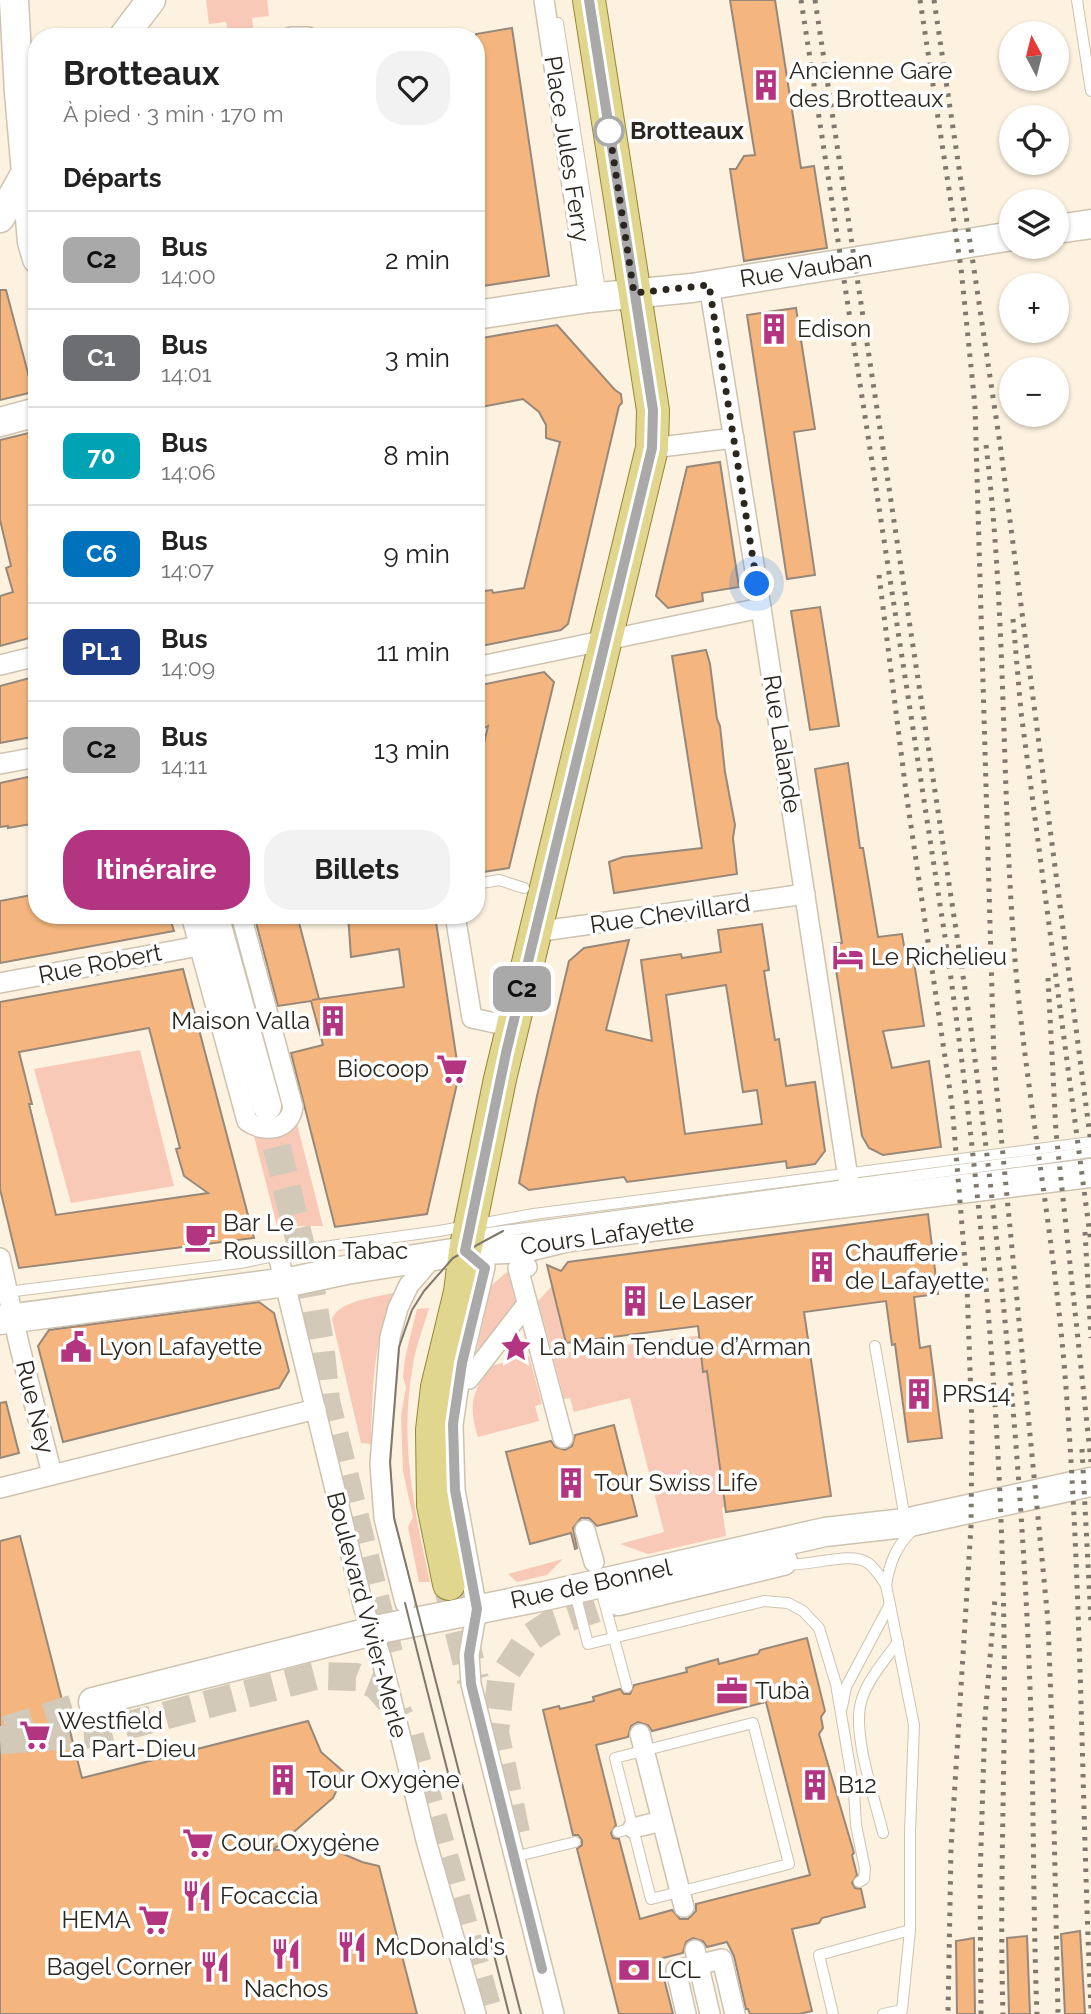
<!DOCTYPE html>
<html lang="fr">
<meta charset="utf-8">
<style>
:root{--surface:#fff;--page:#f2f2f2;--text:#222;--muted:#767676;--line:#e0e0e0;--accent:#b33582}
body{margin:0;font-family:Raleway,sans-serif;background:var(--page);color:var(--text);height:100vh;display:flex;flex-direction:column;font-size:26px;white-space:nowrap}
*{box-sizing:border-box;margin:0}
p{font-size:23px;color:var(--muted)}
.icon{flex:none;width:38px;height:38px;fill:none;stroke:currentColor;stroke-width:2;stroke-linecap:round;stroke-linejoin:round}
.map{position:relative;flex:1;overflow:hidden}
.panel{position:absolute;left:28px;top:28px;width:457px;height:896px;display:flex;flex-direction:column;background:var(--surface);border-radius:28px;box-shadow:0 2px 5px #0004}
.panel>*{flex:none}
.badge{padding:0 14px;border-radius:10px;font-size:24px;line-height:46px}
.needle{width:46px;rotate:353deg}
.tools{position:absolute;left:999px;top:21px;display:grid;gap:14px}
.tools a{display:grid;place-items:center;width:70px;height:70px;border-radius:50%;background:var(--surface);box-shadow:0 2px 5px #0004;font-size:35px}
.you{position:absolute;width:35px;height:35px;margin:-18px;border:5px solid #fff;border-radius:50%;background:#1a73e8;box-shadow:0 0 0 10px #1a73e833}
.map>.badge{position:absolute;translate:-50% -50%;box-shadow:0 0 0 4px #fff}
h2{padding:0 35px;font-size:26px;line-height:63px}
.round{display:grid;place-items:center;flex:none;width:74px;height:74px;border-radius:28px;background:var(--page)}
.headline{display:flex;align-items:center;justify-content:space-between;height:119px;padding:0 35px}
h1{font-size:33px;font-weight:700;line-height:52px}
.cta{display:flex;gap:14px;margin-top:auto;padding:14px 35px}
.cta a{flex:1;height:80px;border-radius:28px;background:var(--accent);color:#fff;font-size:28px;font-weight:700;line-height:80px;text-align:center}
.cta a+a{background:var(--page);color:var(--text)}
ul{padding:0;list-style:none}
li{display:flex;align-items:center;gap:21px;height:98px;padding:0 35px;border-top:2px solid var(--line)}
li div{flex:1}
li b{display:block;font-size:26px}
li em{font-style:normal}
li .badge{min-width:77px;font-weight:700;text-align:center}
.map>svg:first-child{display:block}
</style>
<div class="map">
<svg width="1091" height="2014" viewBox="0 0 1091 2014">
<rect width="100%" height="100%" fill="#fdf2df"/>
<g fill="#f8c9b6">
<path d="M206 0H267L269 16 252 18 254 35 229 37 226 22 209 24Z"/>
<path d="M140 1050 174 1186 71 1203 34 1069Z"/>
<path d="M296 1120 323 1226H277L253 1132Z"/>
<path d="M508 1271 517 1308 474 1363 491 1286Z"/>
<path d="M552 1286 568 1349 552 1352 538 1301Z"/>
<path d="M397 1292C371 1346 373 1385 371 1444L361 1443 332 1319C339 1300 378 1297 397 1292Z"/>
<path d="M429 1308C424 1326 416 1345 413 1365 399 1439 414 1510 430 1582H419L408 1527 413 1517 403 1471 401 1416 406 1387 403 1377 405 1358 417 1309Z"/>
<path d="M704 1335 703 1372 707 1371 725 1507 722 1508 726 1536 648 1554 620 1544 664 1532 630 1398 574 1412 570 1398 564 1399 553 1356 569 1352Z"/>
<path d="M529 1356 542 1404 535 1406 539 1421 478 1437C468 1405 472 1392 491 1366Z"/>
<path d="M563 1559 547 1575 517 1582 508 1574Z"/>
</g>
<g fill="#f4b67e" stroke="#98887a" stroke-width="2" fill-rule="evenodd">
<path d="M730 0H775L801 168 814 166 827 248 744 261 730 169H736L744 156 755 155Z"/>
<path d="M512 28 549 276 476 287V34Z"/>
<path d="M0 290H6L33 392 0 400Z"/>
<path d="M796 308 815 429 794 432 815 575 787 579 747 315Z"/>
<path d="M557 325 615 390 621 394 622 403 619 406 568 624 561 630 476 647V592L492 590 493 593 524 588 560 442 546 438V425L539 412 523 399 476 408V339Z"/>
<path d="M37 431V636L0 646V596L13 592 6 568 11 566 0 520V440Z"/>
<path d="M720 462 739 587 702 593 703 601 668 608 656 596 687 467Z"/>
<path d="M820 607 839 726 810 730 791 611Z"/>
<path d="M706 650 710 664 717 719 720 726 725 772 735 825 733 838 737 874 614 893 609 862 623 857 702 848 672 656Z"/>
<path d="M544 672 554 682 509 868 476 873V778L488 726 476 733V686Z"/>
<path d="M37 676V736L0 743V686Z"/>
<path d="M848 763 860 848H863L878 937 902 934 907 963 914 962 924 1026 883 1031 892 1068 929 1061 941 1147 883 1155 869 1148 862 1136 832 944 842 943 815 769Z"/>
<path d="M37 775V823L8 828V826L0 827V783Z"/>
<path d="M37 894V915H169L174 931 0 963V901Z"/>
<path d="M254 915H297L319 999 312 1000 404 987 399 949 351 957 348 915H435L459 1075 427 1214 335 1227 291 1053 323 1045 311 1001 278 1006Z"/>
<path d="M762 924 769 970 764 971 775 1040 779 1039 786 1086 815 1082 825 1151 815 1164 787 1168 786 1161 627 1182 624 1177 529 1190 519 1183 537 1096 569 961 584 948 629 940 606 1030 652 1041 641 960 681 954 682 958 721 952 718 930ZM726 985 743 1092 757 1090 762 1124 685 1134 666 995Z"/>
<path d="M183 969 254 1238 19 1268 0 1189V1002ZM149 1028 180 1148 176 1149 184 1176 208 1193 56 1215 29 1104H32L19 1052Z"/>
<path d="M928 1214 938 1294 914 1297 920 1348 930 1346 942 1438 908 1442 895 1344 892 1345 886 1301 804 1312 831 1496 726 1512 707 1371 703 1372 698 1326 566 1343 547 1265 561 1271 568 1262Z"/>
<path d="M259 1302 274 1313 289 1371 279 1388 63 1442 38 1346 49 1330Z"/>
<path d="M6 1402 19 1453 0 1458V1403Z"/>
<path d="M614 1425 637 1516 597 1526 589 1518H581L573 1528 577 1548 575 1549 571 1533 530 1544 506 1452 551 1441 555 1447 565 1450 572 1446 575 1435Z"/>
<path d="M20 1536 82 1778 308 1721 321 1752 345 1773 333 1798 273 1850H334L362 1862 379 1866 417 2014H0V1541Z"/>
<path d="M807 1638 825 1711 821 1717 823 1728 819 1734 854 1853 852 1855 857 1875 852 1883 855 1888 861 1889 865 1907 822 1918 819 1923 792 1929 812 2011 799 2014H750L748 2009H746L734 1956 727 1942 707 1947 703 1941 693 1938 686 1942 683 1953 659 1959 673 2014H619L577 1849 582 1845V1840L578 1835H573L543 1710 559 1706 560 1709 594 1701 593 1697 620 1689 624 1694H630L634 1685 687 1672 686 1668 718 1659 719 1664 745 1657 758 1654 760 1650ZM766 1702 810 1875 696 1904V1911L688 1919H680L672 1910 640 1919 619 1839 613 1838 611 1833 616 1825 596 1745 628 1737 631 1726 638 1722 648 1725 652 1731Z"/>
<path d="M1080 1931 1085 2014H1065L1061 1934Z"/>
<path d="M1027 1936 1030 2014H1009L1007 1938Z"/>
<path d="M974 1938 975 2014H957L956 1941Z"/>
</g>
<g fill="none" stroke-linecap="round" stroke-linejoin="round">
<g stroke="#d3c9b9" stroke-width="28" stroke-dasharray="28 14" stroke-linecap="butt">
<path d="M267 1106 310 1284 320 1343 326 1401 389 1653"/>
<path d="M6 1730 93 1702"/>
<path d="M410 1736 489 2014"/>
<path d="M0 1740 95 1734 315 1676 356 1677 376 1685 396 1708 400 1717"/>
<path d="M516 1833 495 1732 501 1680 528 1639 552 1623 619 1601"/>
</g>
<path stroke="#d3c9b9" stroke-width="32" stroke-dasharray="32 16" stroke-linecap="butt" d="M449 1584 473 1680"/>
<defs>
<g id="lane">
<path d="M1077 0 1091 91"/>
<path d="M558 23 601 296"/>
<path d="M476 884 499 880 524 888"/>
<path d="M474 1235 1091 1152"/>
<path d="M7 1292 240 1263 309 1249 439 1231 534 1214 1091 1142"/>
<path d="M875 1346 905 1519"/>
<path d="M784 1564C808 1568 849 1550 868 1563 875 1568 881 1578 886 1585 890 1562 896 1546 913 1530"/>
<path d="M600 1586 627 1687"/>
<path d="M575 1593 588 1644 764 1601 788 1603 803 1611 819 1628 836 1684 854 1791 856 1825 865 1869 864 1879 859 1882"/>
<path d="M842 1707 846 1687 890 1604"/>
<path d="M753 1723 789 1864 651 1899 615 1758Z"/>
<path d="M618 1832 633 1828"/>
<path d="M883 1833C875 1799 852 1735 861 1702 867 1680 885 1660 898 1642"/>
<path d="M514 1857 575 1842"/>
<path d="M833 2014 819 1955 910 1930"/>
<path d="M883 2014 902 2010 910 1930V1832L914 1725 886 1585"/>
</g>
<g id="street">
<path d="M544 0 589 298"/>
<path d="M291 37H308"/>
<path d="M709 285 761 608 852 1204"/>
<path d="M652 448 734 438"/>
<path d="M0 665 37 656"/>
<path d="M476 667 761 608"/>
<path d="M0 764 37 757"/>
<path d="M191 915 247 1121C264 1134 290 1130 293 1107L241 915"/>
<path d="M455 915 472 1018 513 1027"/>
<path d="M535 932 805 894"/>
<path d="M0 983 199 946"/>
<path d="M465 1251 485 1267 462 1363 453 1425 455 1490 477 1609 469 1655 471 1684 554 2014"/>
<path d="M278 1255 364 1609 381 1657 427 1844 476 2014"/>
<path d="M0 1258 19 1344 52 1474"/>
<path d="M527 1267 518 1268 563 1438"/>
<path d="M459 1379H469L527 1304"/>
<path d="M0 1488 316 1409"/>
<path d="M585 1530 594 1562"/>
<path d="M405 1603 384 1518 380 1464 390 1337 398 1308 409 1285 434 1256"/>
<path d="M640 1734 684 1907"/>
<path d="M633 1828 662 1821"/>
<path d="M695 1950 710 2014"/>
<path d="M686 2014 676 1970 722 1959 735 2014"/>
</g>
<g id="secondary">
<path d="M14 0 19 93 32 242 37 259"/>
<path d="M123 37 151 0"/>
<path d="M0 218 28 169"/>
<path d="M1057 229 1091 224"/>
<path d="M476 315 589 298 692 288 1012 236"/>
<path d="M0 422 37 412"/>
<path d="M214 915 267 1106"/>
<path d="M0 1320 294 1281 346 1270 465 1251 524 1248 569 1237 1091 1173"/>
<path d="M619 1601 783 1561"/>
<path d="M93 1702 385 1628 545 1596 825 1532 905 1523 1091 1482"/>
</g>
<path id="primary" d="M449 1584 433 1505 432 1430 437 1387 460 1292 465 1251 500 1079 652 448 653 410 589 0"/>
</defs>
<use href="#lane" stroke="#cdc3b0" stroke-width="12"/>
<use href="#street" stroke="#cdc3b0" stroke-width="22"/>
<use href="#secondary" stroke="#cdc3b0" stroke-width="31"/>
<use href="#primary" stroke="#948735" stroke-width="34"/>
<use href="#lane" stroke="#fff" stroke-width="10"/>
<use href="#street" stroke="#fff" stroke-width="19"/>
<use href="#secondary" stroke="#fff" stroke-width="28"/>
<use href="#primary" stroke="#e0d68d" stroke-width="32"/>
<g stroke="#7f786c" stroke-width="2">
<path d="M503 1231 453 1258 424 1291 412 1310 399 1347 390 1462 394 1518 521 2014"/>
<path d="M405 1603 509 2014"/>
</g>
<g stroke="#7f786c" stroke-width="5" stroke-dasharray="3.5 7" stroke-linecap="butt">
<path d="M801 0 947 950C979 1177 1001 1404 1004 1633 1006 1760 999 1887 1003 2014"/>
<path d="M815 0 970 1022C1001 1252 1024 1485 1031 1718 1034 1816 1033 1915 1037 2014"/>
<path d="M920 0 961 268 975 406 994 1062 1048 1621 1052 1729 1058 2014"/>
<path d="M934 0 1001 451 1091 1144"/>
<path d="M986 445C1007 620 1001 797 1016 972 1028 1103 1053 1232 1064 1363 1082 1578 1081 1793 1091 2009"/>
<path d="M879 575 906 792 952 1105 967 1286 972 1426 971 1526 951 1848 948 2014"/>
<path d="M1013 619 1021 712 1091 1243"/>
<path d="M1048 978 1056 1132 1091 1462"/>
<path d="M1085 1232 1091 1338"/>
<path d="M1082 1449 1091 1622"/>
<path d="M981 2014 980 1879 985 1718 995 1598"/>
</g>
</g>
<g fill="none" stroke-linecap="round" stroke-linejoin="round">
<defs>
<path id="line" d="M542 1969 471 1684 469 1655 477 1609 455 1490 453 1424 462 1363 485 1268 465 1251 506 1053 652 448 653 410 589 0"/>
</defs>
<use href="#line" stroke="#fff" stroke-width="16"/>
<use href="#line" stroke="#a9a9a9" stroke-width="10"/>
<path stroke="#2b2720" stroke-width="7" stroke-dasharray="0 12.6" d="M609 131 608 122 634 293 709 285 757 584"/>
</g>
<defs>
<symbol id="building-bare" viewBox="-9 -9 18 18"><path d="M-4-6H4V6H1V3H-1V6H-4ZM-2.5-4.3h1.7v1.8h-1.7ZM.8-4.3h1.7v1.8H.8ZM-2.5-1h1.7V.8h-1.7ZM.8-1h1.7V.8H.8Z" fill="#b33582" stroke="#fff" stroke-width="2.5" paint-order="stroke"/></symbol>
<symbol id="hotel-bare" viewBox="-9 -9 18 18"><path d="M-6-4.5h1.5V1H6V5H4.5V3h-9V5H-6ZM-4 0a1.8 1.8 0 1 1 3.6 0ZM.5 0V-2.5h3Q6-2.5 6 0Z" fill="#b33582" stroke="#fff" stroke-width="2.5" paint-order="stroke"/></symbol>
<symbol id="supermarket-bare" viewBox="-9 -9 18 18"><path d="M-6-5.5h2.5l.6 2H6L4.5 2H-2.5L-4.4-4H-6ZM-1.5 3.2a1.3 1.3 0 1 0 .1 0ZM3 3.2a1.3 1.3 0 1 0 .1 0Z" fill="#b33582" stroke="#fff" stroke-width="2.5" paint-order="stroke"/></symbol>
<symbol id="cafe-bare" viewBox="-9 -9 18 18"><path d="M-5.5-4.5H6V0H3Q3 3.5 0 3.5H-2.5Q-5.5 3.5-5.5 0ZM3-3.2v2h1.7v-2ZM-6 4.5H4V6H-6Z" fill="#b33582" stroke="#fff" stroke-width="2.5" paint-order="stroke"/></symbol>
<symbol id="civic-bare" viewBox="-9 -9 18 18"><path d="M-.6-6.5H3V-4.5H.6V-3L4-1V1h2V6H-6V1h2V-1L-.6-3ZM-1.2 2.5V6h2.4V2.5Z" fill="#b33582" stroke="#fff" stroke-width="2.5" paint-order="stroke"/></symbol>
<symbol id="sight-bare" viewBox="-9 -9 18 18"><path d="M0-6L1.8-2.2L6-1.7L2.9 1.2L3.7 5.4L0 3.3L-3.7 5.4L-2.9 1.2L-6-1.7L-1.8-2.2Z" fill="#b33582" stroke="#fff" stroke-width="2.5" paint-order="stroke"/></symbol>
<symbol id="office-bare" viewBox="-9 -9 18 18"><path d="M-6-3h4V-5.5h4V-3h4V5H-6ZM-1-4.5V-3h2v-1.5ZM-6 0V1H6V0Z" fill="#b33582" stroke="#fff" stroke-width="2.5" paint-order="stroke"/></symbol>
<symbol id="restaurant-bare" viewBox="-9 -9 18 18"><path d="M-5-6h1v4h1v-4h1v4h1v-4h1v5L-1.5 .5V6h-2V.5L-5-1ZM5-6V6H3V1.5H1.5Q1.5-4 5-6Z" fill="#b33582" stroke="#fff" stroke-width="2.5" paint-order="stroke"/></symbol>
<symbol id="bank-bare" viewBox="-9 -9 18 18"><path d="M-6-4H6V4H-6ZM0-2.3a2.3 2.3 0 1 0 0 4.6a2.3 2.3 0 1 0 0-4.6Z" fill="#b33582" stroke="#fff" stroke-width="2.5" paint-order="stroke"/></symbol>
</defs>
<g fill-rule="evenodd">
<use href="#building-bare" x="744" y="63" width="44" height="44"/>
<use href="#building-bare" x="752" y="307" width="44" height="44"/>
<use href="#hotel-bare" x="826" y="935" width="44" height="44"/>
<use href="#building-bare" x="311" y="999" width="44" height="44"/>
<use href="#supermarket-bare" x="430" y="1047" width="44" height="44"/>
<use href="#cafe-bare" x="178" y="1215" width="44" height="44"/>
<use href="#building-bare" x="800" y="1245" width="44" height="44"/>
<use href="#building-bare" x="613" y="1279" width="44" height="44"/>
<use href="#civic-bare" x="54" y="1325" width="44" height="44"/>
<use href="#sight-bare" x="494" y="1325" width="44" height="44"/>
<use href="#building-bare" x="897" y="1372" width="44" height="44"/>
<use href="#building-bare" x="549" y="1461" width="44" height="44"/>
<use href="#office-bare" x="710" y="1669" width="44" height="44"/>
<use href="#supermarket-bare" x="13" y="1713" width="44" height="44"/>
<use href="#building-bare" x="261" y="1758" width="44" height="44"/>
<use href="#building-bare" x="793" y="1763" width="44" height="44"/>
<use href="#supermarket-bare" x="176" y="1821" width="44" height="44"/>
<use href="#restaurant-bare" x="175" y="1874" width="44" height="44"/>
<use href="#supermarket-bare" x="132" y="1898" width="44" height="44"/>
<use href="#restaurant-bare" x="330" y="1925" width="44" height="44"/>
<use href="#restaurant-bare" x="264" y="1932" width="44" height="44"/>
<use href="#restaurant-bare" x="193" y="1945" width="44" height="44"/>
<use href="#bank-bare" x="612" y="1948" width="44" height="44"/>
</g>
<circle fill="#fff" stroke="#a9a9a9" stroke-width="3.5" cx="609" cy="131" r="14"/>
<g text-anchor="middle" stroke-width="7" stroke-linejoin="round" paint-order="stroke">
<g font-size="24" fill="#2b2720" stroke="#fff" text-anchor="start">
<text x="789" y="79">Ancienne Gare<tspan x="789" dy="28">des Brotteaux</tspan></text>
<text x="797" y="337">Edison</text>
<text x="871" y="965">Le Richelieu</text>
<text x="310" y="1029" text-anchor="end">Maison Valla</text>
<text x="429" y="1077" text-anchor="end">Biocoop</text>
<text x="223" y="1231">Bar Le<tspan x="223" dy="28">Roussillon Tabac</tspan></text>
<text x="845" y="1261">Chaufferie<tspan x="845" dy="28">de Lafayette</tspan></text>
<text x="658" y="1309">Le Laser</text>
<text x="99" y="1355">Lyon Lafayette</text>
<text x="539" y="1355">La Main Tendue d’Arman</text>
<text x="942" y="1402">PRS14</text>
<text x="594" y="1491">Tour Swiss Life</text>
<text x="755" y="1699">Tubà</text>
<text x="58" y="1729">Westfield<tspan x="58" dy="28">La Part-Dieu</tspan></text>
<text x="306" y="1788">Tour Oxygène</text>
<text x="838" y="1793">B12</text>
<text x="221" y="1851">Cour Oxygène</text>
<text x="220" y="1904">Focaccia</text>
<text x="131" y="1928" text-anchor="end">HEMA</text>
<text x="375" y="1955">McDonald's</text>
<text x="192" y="1975" text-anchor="end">Bagel Corner</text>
<text x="657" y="1978">LCL</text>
<text x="286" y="1997" text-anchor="middle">Nachos</text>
</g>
<g font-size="24" font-weight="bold" fill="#2b2720" stroke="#fff" text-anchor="start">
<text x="630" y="139">Brotteaux</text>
</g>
<g font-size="24" fill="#2b2720" stroke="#fff">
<text transform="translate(567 149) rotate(81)" y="8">Place Jules Ferry</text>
<text transform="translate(806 269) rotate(-9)" y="8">Rue Vauban</text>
<text transform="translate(782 744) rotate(81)" y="8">Rue Lalande</text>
<text transform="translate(670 914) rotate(-8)" y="8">Rue Chevillard</text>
<text transform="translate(100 964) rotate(-11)" y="8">Rue Robert</text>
<text transform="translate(607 1235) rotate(-8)" y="8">Cours Lafayette</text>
<text transform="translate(35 1407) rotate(76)" y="8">Rue Ney</text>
<text transform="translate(591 1584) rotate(-12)" y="8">Rue de Bonnel</text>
<text transform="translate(367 1615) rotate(75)" y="8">Boulevard Vivier-Merle</text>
</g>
</g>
</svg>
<div class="tools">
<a><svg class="needle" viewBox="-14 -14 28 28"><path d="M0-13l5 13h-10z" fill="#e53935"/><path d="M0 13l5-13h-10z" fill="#767676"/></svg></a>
<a><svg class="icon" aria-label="locate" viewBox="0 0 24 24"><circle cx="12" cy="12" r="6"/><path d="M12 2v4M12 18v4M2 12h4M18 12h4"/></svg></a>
<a><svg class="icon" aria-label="layers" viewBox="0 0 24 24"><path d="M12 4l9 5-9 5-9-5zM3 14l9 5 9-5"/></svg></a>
<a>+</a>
<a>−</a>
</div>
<div class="you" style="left:757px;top:584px"></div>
<b class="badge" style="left:522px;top:989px;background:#a9a9a9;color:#111">C2</b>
<section class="panel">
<div class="headline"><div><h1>Brotteaux</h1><p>À pied · 3 min · 170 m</p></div><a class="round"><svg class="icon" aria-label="heart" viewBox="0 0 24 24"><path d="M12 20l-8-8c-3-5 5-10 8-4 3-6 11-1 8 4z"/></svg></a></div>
<h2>Départs</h2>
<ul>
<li><span class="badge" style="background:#a9a9a9;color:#111">C2</span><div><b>Bus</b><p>14:00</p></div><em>2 min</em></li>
<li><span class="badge" style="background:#6d6e71;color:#fff">C1</span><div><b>Bus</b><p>14:01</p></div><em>3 min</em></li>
<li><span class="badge" style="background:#00a3b4;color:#fff">70</span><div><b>Bus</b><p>14:06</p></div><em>8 min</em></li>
<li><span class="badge" style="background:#0072bc;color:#fff">C6</span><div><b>Bus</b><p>14:07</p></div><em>9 min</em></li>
<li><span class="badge" style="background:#1e3e89;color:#fff">PL1</span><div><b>Bus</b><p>14:09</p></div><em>11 min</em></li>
<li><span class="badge" style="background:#a9a9a9;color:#111">C2</span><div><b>Bus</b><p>14:11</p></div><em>13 min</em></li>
</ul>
<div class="cta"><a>Itinéraire</a><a>Billets</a></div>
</section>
</div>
